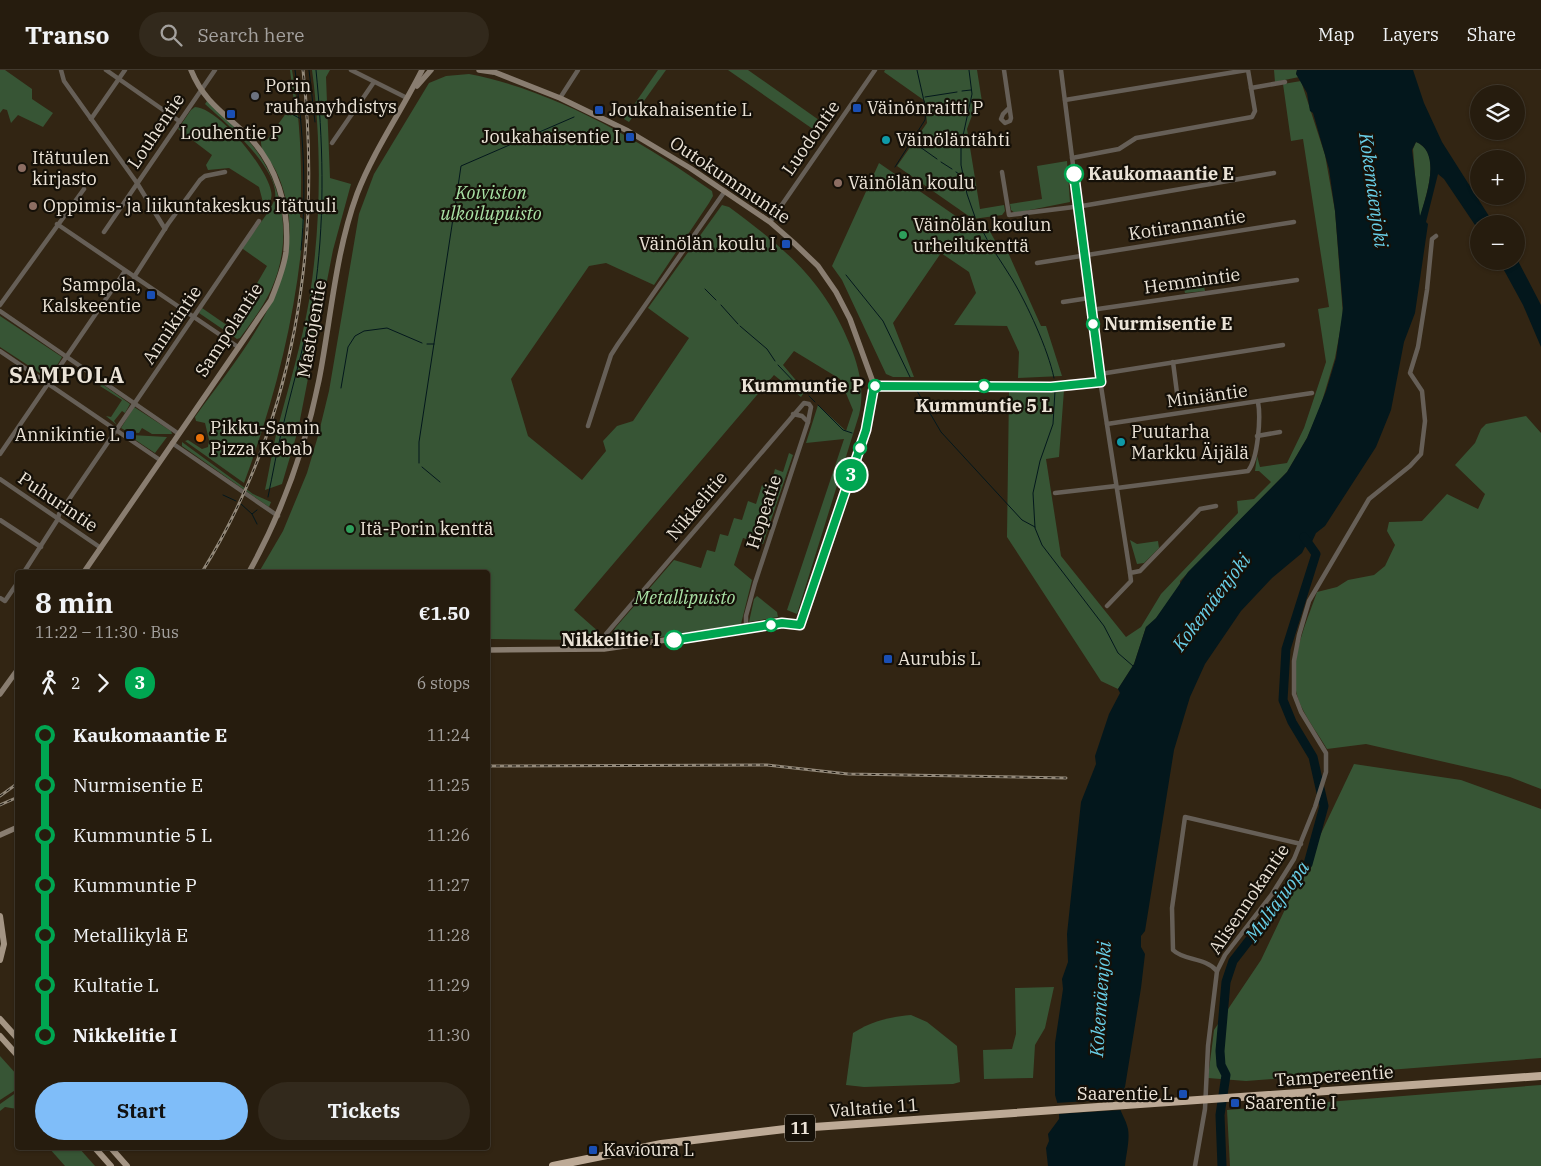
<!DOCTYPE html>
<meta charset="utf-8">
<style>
:root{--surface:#261c0e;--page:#32291c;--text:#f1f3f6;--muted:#a4a19e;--line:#423a2e;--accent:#7fbdf9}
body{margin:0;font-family:"IBM Plex Serif",serif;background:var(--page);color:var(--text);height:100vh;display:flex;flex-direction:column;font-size:19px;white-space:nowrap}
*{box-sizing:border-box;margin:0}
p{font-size:16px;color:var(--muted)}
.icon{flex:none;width:28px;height:28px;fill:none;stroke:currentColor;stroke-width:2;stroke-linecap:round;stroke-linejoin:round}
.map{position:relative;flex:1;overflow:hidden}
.panel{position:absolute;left:15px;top:500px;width:475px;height:580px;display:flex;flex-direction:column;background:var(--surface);border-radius:5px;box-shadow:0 1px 4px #0004,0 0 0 1px var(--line)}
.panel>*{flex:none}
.badge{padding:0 10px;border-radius:16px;font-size:18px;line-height:32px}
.fabs{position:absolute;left:1470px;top:15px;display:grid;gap:10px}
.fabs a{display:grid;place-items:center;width:55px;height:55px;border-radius:50%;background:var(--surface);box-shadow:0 1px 4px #0004,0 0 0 1px var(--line);font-size:25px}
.map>.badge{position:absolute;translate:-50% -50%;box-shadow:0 0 0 2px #fff}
.legs{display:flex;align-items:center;gap:8px;height:55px;padding:0 20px;font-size:16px}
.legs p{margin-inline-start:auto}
.head{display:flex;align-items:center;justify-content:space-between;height:85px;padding:0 20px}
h1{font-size:28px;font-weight:700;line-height:38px}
.button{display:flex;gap:10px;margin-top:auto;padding:10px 20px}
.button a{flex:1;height:58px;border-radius:30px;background:var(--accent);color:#111;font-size:20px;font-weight:700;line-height:58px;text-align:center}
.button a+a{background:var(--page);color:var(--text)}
ul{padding:0 20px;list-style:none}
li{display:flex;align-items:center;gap:18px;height:50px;font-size:19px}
li i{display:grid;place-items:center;width:8px;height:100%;margin:0 6px;background:currentColor}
li i::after{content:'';width:12px;height:12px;margin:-6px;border:4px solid;border-radius:50%;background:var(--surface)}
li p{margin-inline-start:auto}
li:first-child i{background:linear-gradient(#0000 50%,currentColor 0)}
li:last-child i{background:linear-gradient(currentColor 50%,#0000 0)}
header{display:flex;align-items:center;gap:30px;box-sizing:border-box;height:70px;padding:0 25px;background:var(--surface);border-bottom:1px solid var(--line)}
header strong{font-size:24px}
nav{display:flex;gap:28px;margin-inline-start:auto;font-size:18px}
.search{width:350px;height:45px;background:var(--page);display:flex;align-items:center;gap:12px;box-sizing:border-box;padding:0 18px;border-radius:28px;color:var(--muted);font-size:19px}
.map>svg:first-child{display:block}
</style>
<header>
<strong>Transo</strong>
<div class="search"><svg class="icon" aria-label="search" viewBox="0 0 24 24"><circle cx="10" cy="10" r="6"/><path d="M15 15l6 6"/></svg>Search here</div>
<nav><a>Map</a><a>Layers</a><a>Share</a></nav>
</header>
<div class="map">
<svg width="1541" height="1096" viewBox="0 0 1541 1096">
<rect width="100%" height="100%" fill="#322513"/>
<g fill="#375535">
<path d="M0 0H5L32 19V29L53 43 43 57 18 45 11 53 7 40 3 39 0 43Z"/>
<path d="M290 0H292C300 48 303 99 300 147L304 150C297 242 276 326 244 413L185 371 188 370 202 379 208 377 209 370 205 353 196 351 195 347C237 288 300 218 288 141 286 128 282 113 276 101 272 92 260 82 261 71L267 70 294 32Z"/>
<path d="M312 0H330L326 7 330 108 351 114 333 180 298 360 282 414 265 420C270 397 273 375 279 353 290 312 302 272 309 231 321 156 322 75 312 0Z"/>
<path d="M658 0H666L629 52 624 49Z"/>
<path d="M728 0H748L826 55 820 64Z"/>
<path d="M885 0H977L983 38 974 40 967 59 980 139 1004 135 1005 141 1002 145 973 149 897 96 927 53 925 31 884 2Z"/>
<path d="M1274 0H1297L1296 4 1299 7 1275 12Z"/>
<path d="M469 4C554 20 642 71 712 121L713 126 709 133 654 215 606 193 589 196 511 309 528 366 582 410 606 381 603 371 617 356 633 351 689 268 648 238 722 135 729 137C783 177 824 210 850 275 859 297 865 321 859 345L797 544 787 540 844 369 806 373 818 335 846 361 853 340 840 309 794 281 783 295 805 321 801 327 774 305 574 540 600 563 588 570 488 569V502H259L283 461 307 403 318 366 329 321 359 144 374 104 429 13 446 6Z"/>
<path d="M1301 11 1325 85 1335 141 1343 245 1335 288 1320 338 1307 368 1287 402 1180 511V516L1154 551 1146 557 1134 594 1118 619 1101 611 1007 467 1009 321 1064 320 1059 387 1046 389 1061 486 1126 567 1141 557 1161 524 1238 443 1237 431 1254 429 1271 412 1259 401H1255L1257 386 1260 397 1287 393 1304 358 1326 292 1318 239 1329 237 1303 69 1291 71 1283 14Z"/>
<path d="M207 31C220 44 236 56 248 70 284 112 294 169 271 220 263 237 251 253 240 268L237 269 199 243 202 238 231 258 267 196 243 179V176C251 165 272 140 275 128 280 99 224 51 205 34Z"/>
<path d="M195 37C219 38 267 98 271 121 273 128 269 134 265 140L259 117 229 98 208 100 206 95 212 85 178 59 191 40Z"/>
<path d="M1416 72C1443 83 1425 126 1421 146L1418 144 1413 79Z"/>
<path d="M1067 91 1070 132 1015 143 1011 140 1010 134 1042 129 1037 96Z"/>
<path d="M879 93 973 158 987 156 999 178H1006L1041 256H1046L1062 306 1018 308 1019 282 1007 256 954 255 976 223 969 202 941 183 893 253 914 307H893L886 304 842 210 832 196Z"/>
<path d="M1203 211 1205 221 1185 223 1183 214Z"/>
<path d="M0 246 62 287 49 309 0 277Z"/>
<path d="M102 314 130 334 125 343 122 341 114 351 117 355 106 346 111 347 122 330 100 316Z"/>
<path d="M134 337 171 361 172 364H152L142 358 139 363 128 362 121 358Z"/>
<path d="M1526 346 1541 363V719L1510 707 1366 674 1327 679C1319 665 1308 651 1301 636 1284 600 1305 557 1317 522L1337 517 1348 510 1374 505 1385 496 1395 475 1387 461 1389 452 1422 451 1447 424 1478 439 1485 424 1455 395 1475 373 1481 359 1486 354Z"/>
<path d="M131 365 167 367 155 383 134 369 136 367Z"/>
<path d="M182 372 253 424 271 432 269 437 182 376Z"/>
<path d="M789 383 793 385 763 474 743 468 734 495 752 510 741 554 618 574 613 572 610 566 616 557 674 490 701 498 707 480 715 482 720 464 728 466 734 448 742 450 748 431 756 434 762 415 770 418 775 399 783 402Z"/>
<path d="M1130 470 1137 474 1158 471 1159 478 1144 493 1137 494Z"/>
<path d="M757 526 777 542 778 547 749 552 754 529Z"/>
<path d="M1354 694 1461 710 1541 739V988L1246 1011 1208 1008 1214 960 1261 890Z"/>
<path d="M1054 917 1045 958 1035 975 1033 1008 984 1009 983 980 1012 979 1016 964 1015 918Z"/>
<path d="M911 945 927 952 957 976 960 1012 953 1014 864 1017 846 1015 853 963C872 951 889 947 911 945Z"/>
<path d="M0 986 18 1006 17 1019 0 1030Z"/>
<path d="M1541 1015V1096H1230L1227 1040Z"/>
<path d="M17 1022V1039L5 1037 0 1041V1034Z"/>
<path d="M49 1078H79L95 1096H65Z"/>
</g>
<g fill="#03171c" fill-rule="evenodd">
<path d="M1297 0H1413L1424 33 1442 72 1494 154H1479V161L1444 109 1438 104 1426 152 1428 154 1415 243 1404 272 1391 340 1376 377 1325 456 1316 463 1310 476 1305 477 1302 483 1272 508 1241 541 1205 594 1190 627 1174 680 1145 861 1141 866V877L1145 884 1141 918 1125 1017C1111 1035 1125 1043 1128 1059 1130 1070 1126 1085 1125 1096H1048L1046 1078 1049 1071 1048 1064 1059 1049V1039L1055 1025V973L1063 919 1062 909 1068 892 1067 864 1081 732 1096 694 1095 686 1109 644 1120 623 1118 619 1134 594 1146 557 1156 548 1188 502 1287 402 1307 368 1326 321 1336 288 1343 238 1335 141 1329 99 1313 43 1310 41 1307 23 1296 4ZM1416 72C1442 82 1426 127 1420 146L1412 80Z"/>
<path d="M1516 187 1541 235V277L1523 235 1499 191H1516Z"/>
</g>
<path fill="#322513" d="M1122 1029V1040L1056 1044 1055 1033Z"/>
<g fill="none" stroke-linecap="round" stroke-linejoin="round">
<g stroke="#03171c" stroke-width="1">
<path d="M295 0C303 59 307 120 301 180"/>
<path d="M309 0 315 52"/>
<path d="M969 0 972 24 961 75V95L967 124 975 147"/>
<path d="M962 21 971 20"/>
<path d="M925 27 957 22"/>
<path d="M275 36 277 37"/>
<path d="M284 40 301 49"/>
<path d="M913 72 937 89"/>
<path d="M941 92 952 99"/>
<path d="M895 97 925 50 926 40 917 0"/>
<path d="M956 102 962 106"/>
<path d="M455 137 461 96 574 47"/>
<path d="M980 156C989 175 1001 191 1012 209 1027 234 1048 279 1054 308"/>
<path d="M846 205 883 251 910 307"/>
<path d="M705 219 716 230"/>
<path d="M721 235 738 254"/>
<path d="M740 256 767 279 775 291"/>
<path d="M427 274H434"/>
<path d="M778 295 799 317 807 323"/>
<path d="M341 318 348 277 355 266 364 261 387 258 422 273"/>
<path d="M917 321 941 362 1022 450 1035 457"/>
<path d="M1055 321 1053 354 1040 391 1033 423 1035 458 1042 475 1104 556 1118 583 1133 596"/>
<path d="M809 326 815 332"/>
<path d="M818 335 843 360 852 363"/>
<path d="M419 393V372L454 142"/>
<path d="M422 397 440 412"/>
<path d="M223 425 236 431"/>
<path d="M268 427C273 403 277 379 283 356 294 308 309 261 316 212 325 141 323 70 316 0"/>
<path d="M241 434 252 444 257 440"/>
<path d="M252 444 257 454"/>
</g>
<path stroke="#03171c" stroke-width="9" d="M1222 1096 1220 1045 1226 1005 1221 995 1220 981 1226 912 1233 891 1308 794 1324 736 1313 687 1292 652 1283 630 1286 579 1316 484 1304 467"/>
<g stroke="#665f57" stroke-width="4.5">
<path d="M61 0 64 11 137 113 165 159"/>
<path d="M106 0 179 51"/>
<path d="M351 0 407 28"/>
<path d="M1004 0 1011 48 1010 51 1005 53 1001 49 1003 44 1009 38"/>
<path d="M1061 0 1101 316 1130 503"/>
<path d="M1251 18 1285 12"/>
<path d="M560 28 578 0"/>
<path d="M1065 30 1247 0"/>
<path d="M91 49 125 0"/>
<path d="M332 73 374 12"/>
<path d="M1072 88 1119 79 1136 68 1252 47 1255 41 1248 0"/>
<path d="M1002 102 1009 145 1082 136 1274 103"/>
<path d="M770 152 875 0"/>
<path d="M57 154 238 277"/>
<path d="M104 162 215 0"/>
<path d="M1037 193 1294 152"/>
<path d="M134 207 168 154 200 110 205 106 225 102"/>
<path d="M1063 232 1089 228"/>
<path d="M0 235 84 119"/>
<path d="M1091 240 1297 210"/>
<path d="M0 241 179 364"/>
<path d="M0 281 160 390"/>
<path d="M1173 292 1177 323"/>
<path d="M1100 304 1283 275"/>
<path d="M912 316 1051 317 1101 312"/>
<path d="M1107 354 1312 323"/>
<path d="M588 356 611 285 618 274 725 121"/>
<path d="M1257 366 1280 362"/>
<path d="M172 373 278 446"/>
<path d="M0 384 125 201"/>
<path d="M0 409 101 478"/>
<path d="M1117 418 1248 401C1258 389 1261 347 1258 332"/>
<path d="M1055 423 1116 416"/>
<path d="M0 450 41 477"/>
<path d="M24 502 58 449 59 444 259 151"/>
<path d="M0 528 5 531 18 512"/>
<path d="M1107 536 1131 511 1130 503 1140 501 1200 439 1216 436"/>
<path d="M746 558V546L755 513 808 352 802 346 793 344"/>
<path d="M604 579 606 564 804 333 809 334 811 337 808 352"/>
<path d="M1217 901C1205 887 1184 891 1173 880L1172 838 1185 747 1301 774"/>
<path d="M1195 1096 1205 1039 1208 976 1217 901 1225 885 1272 824 1294 789 1315 737 1326 702V683L1301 642 1294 624V591L1299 565 1309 531 1369 429 1410 396 1421 384 1425 351 1422 321 1410 303 1418 277 1427 220 1432 169 1436 166"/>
</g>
<g stroke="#897d70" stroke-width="5.5">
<path d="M479 0 493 2"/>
<path d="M417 16 431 0"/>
<path d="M874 315 912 316"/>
<path d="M84 502 271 230C277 215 284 198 286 182 290 139 277 93 245 63 222 42 203 30 191 0"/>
<path d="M249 502C283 441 305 379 319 310 331 249 335 184 357 124 374 80 401 42 422 0"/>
<path d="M488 580 604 579 782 553 800 555 866 361 874 315 850 249 836 222 818 196 794 173 770 152 690 98 628 61 560 28 489 0"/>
<path d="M0 624 18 599"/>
<path d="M0 765 18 757"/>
</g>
<g stroke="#a49584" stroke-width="6">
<path d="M0 846 4 874 0 890"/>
<path d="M0 949 18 969"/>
<path d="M0 966 18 986"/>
<path d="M95 1078 111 1096"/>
<path d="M111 1078 127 1096"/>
</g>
<path stroke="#bdaa96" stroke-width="8" d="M553 1096 661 1074 785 1059 1541 1006"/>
<defs>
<g id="rail">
<path d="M202 502C295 352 322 173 303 0"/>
<path d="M488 696 767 695 848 704 1066 708"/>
<path d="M0 726 18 713"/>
<path d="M0 735 18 727"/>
</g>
</defs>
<use href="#rail" stroke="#93897a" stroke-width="3"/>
<use href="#rail" stroke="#151008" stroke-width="1" stroke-dasharray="4" stroke-linecap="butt"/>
</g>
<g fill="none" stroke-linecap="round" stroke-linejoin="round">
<defs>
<path id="line-1" d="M674 570 782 553 800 555 866 360 874 316 1051 317 1101 312 1074 104"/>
</defs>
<use href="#line-1" stroke="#fff" stroke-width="11"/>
<use href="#line-1" stroke="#00a651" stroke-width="8"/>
</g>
<circle fill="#6b7280" stroke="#151008" stroke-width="2" cx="255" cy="26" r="5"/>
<g fill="#1a4fb4" stroke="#151008" stroke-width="2">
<rect x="852" y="33" width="10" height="10" rx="2.5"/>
<rect x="594" y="35" width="10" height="10" rx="2.5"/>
<rect x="226" y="39" width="10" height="10" rx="2.5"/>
<rect x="625" y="62" width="10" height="10" rx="2.5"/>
<rect x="781" y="169" width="10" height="10" rx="2.5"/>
<rect x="146" y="220" width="10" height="10" rx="2.5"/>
<rect x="125" y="360" width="10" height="10" rx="2.5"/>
<rect x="883" y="584" width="10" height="10" rx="2.5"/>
<rect x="1178" y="1019" width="10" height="10" rx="2.5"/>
<rect x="1230" y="1028" width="10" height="10" rx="2.5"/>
<rect x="588" y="1075" width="10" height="10" rx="2.5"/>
</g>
<g fill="#0f9aa8" stroke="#151008" stroke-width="2">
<circle cx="886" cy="70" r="5"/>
<circle cx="1121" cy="372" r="5"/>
</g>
<g fill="#8d6e63" stroke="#151008" stroke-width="2">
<circle cx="22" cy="98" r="5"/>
<circle cx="838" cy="113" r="5"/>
<circle cx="33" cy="136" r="5"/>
</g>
<g fill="#fff" stroke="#00a651" stroke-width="2.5">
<circle cx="1074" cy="104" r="9"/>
<circle cx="1093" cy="254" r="6"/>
<circle cx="875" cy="316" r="6"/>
<circle cx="984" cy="316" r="6"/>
<circle cx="860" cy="378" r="6"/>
<circle cx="771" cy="555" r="6"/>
<circle cx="674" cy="570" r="9"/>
</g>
<g fill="#2e9e5b" stroke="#151008" stroke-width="2">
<circle cx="903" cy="165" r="5"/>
<circle cx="350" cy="459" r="5"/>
</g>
<circle fill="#e8710a" stroke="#151008" stroke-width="2" cx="200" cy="368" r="5"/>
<g text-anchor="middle" stroke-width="4.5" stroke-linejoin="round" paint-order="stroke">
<rect fill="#151008" stroke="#aba499" stroke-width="1" x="785" y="1044.5" width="30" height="27" rx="4"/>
<g font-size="16" font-weight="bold" fill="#ebe3d7">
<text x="800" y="1064">11</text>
</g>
<g font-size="18" fill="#ebe3d7" stroke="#151008" text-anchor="start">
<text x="265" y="22">Porin<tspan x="265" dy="21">rauhanyhdistys</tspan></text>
<text x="867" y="44">Väinönraitti P</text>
<text x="609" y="46">Joukahaisentie L</text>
<text x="231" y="69" text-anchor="middle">Louhentie P</text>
<text x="620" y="73" text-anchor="end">Joukahaisentie I</text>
<text x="896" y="76">Väinöläntähti</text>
<text x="32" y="94">Itätuulen<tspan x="32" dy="21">kirjasto</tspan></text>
<text x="848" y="119">Väinölän koulu</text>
<text x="43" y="142">Oppimis- ja liikuntakeskus Itätuuli</text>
<text x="913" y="161">Väinölän koulun<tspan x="913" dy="21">urheilukenttä</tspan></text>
<text x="776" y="180" text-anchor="end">Väinölän koulu I</text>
<text x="141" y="221" text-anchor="end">Sampola,<tspan x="141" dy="21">Kalskeentie</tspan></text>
<text x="210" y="364">Pikku-Samin<tspan x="210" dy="21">Pizza Kebab</tspan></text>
<text x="1131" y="368">Puutarha<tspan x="1131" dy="21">Markku Äijälä</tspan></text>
<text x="120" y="371" text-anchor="end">Annikintie L</text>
<text x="360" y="465">Itä-Porin kenttä</text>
<text x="898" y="595">Aurubis L</text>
<text x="1173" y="1030" text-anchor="end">Saarentie L</text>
<text x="1245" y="1039">Saarentie I</text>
<text x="603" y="1086">Kavioura L</text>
</g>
<g font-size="18" fill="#ebe3d7" stroke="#151008">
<text transform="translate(156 61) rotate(-56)" y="6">Louhentie</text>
<text transform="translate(811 68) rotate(-55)" y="6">Luodontie</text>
<text transform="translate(730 110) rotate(34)" y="6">Outokummuntie</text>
<text transform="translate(1187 155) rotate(-9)" y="6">Kotirannantie</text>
<text transform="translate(1192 211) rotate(-8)" y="6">Hemmintie</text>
<text transform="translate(172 255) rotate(-56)" y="6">Annikintie</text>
<text transform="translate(312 259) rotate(-80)" y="6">Mastojentie</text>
<text transform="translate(229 260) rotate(-57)" y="6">Sampolantie</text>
<text transform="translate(1207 326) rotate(-8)" y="6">Miniäntie</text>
<text transform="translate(58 432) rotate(34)" y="6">Puhurintie</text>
<text transform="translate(697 436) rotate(-50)" y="6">Nikkelitie</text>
<text transform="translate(764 442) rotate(-72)" y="6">Hopeatie</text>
<text transform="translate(1249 829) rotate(-56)" y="6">Alisennokantie</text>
<text transform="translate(1334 1006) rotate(-4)" y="6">Tampereentie</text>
<text transform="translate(874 1038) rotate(-4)" y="6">Valtatie 11</text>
</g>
<g font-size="18" font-weight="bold" fill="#ebe3d7" stroke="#151008" text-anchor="start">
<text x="1088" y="110">Kaukomaantie E</text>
<text x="1104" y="260">Nurmisentie E</text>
<text x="864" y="322" text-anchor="end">Kummuntie P</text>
<text x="984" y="342" text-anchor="middle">Kummuntie 5 L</text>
<text x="660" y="576" text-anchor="end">Nikkelitie I</text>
</g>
<g font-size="18" font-style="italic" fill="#aae3a6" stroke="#151008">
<text x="491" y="129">Koiviston<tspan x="491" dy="21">ulkoilupuisto</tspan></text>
<text x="685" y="534">Metallipuisto</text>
</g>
<g font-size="19" font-style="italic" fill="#69cfe8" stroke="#151008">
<text transform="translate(1374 120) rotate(82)" y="7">Kokemäenjoki</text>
<text transform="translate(1211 532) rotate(-53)" y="7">Kokemäenjoki</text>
<text transform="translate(1277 831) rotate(-54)" y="7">Multajuopa</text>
<text transform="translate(1100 929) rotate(-86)" y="7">Kokemäenjoki</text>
</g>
<g font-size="22" font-weight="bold" letter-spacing="1" fill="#ebe3d7" stroke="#151008">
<text x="67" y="313">SAMPOLA</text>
</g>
</g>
</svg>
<div class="fabs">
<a><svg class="icon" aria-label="layers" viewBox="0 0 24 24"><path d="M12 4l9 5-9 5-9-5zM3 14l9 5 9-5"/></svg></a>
<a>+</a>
<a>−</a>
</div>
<b class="badge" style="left:851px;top:405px;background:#00a651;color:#fff">3</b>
<section class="panel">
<div class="head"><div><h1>8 min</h1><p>11:22 – 11:30 · Bus</p></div><b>€1.50</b></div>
<div class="legs"><svg class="icon" aria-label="walk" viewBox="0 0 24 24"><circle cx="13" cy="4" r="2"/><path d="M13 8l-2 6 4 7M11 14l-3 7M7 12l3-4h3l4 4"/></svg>2<svg class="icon" aria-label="forward" viewBox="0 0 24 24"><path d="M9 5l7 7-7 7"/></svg><b class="badge" style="background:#00a651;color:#fff">3</b><p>6 stops</p></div>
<ul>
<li><i style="color:#00a651"></i><b>Kaukomaantie E</b><p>11:24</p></li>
<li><i style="color:#00a651"></i><span>Nurmisentie E</span><p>11:25</p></li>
<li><i style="color:#00a651"></i><span>Kummuntie 5 L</span><p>11:26</p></li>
<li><i style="color:#00a651"></i><span>Kummuntie P</span><p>11:27</p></li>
<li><i style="color:#00a651"></i><span>Metallikylä E</span><p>11:28</p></li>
<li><i style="color:#00a651"></i><span>Kultatie L</span><p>11:29</p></li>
<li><i style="color:#00a651"></i><b>Nikkelitie I</b><p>11:30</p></li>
</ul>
<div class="button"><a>Start</a><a>Tickets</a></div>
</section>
</div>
